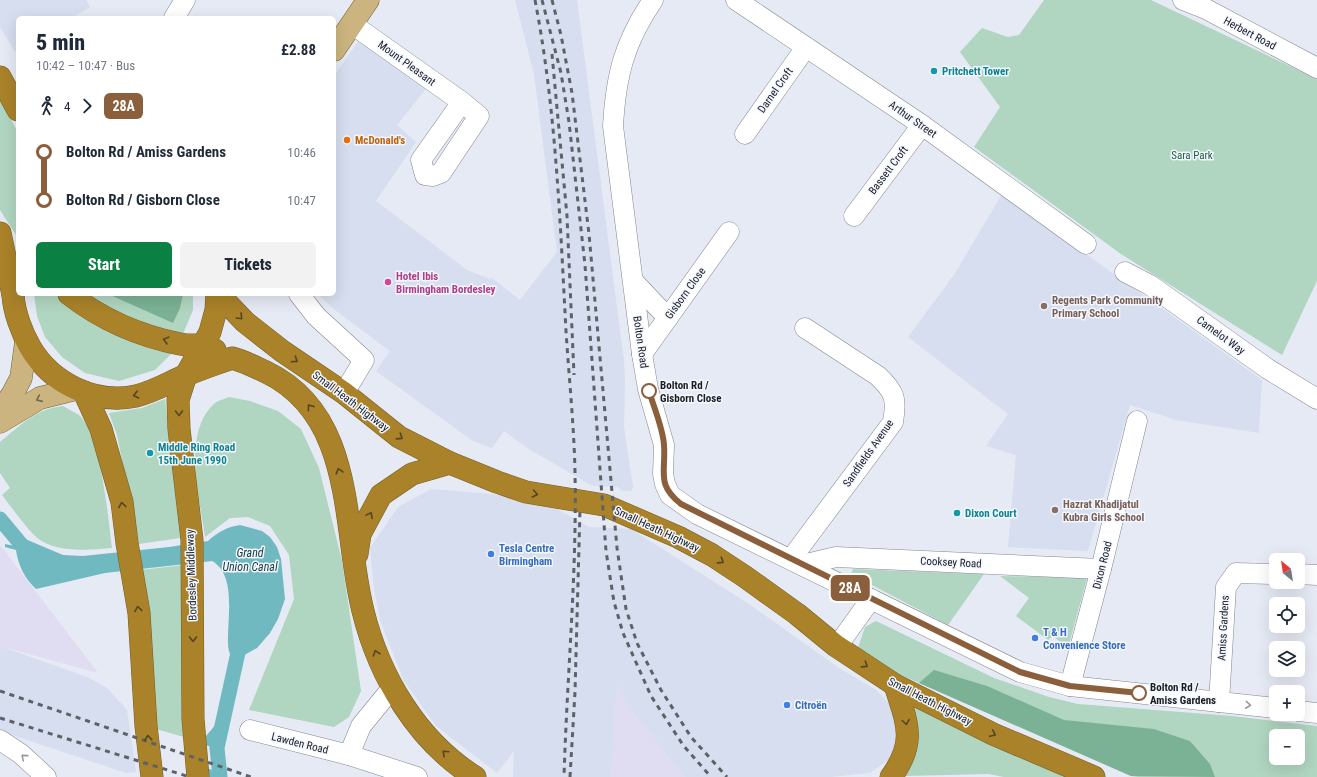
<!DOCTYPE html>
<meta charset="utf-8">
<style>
:root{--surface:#fff;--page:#f2f2f3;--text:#1f2937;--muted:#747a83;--accent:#0b8043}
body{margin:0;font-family:"Roboto Condensed",sans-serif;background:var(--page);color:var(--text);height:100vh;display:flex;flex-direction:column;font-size:15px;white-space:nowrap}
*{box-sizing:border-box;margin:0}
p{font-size:13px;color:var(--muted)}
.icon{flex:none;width:22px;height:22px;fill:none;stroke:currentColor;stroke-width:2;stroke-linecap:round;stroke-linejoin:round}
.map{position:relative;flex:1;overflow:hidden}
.drawer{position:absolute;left:16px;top:16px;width:320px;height:280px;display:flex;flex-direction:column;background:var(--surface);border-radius:6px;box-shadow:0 4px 16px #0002}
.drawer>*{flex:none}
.badge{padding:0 8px;border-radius:6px;font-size:14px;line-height:26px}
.needle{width:26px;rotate:330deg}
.fabs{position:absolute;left:1269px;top:553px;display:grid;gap:8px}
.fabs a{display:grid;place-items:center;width:36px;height:36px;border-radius:6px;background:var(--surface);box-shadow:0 4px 16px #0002;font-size:20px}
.map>.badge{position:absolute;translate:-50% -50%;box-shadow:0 0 0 2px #fff}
.legs{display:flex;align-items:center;gap:6px;height:44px;padding:0 20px;font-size:13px}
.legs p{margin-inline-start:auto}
.summary{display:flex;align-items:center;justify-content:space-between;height:68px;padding:0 20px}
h1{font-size:22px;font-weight:800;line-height:30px}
.primary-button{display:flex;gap:8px;margin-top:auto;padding:8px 20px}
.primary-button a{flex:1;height:46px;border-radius:6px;background:var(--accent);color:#fff;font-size:16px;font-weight:800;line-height:46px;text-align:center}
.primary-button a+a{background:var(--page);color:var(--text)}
ul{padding:0 20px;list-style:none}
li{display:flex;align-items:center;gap:14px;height:48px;font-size:15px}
li i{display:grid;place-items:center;width:6px;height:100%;margin:0 5px;background:currentColor}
li i::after{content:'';width:10px;height:10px;margin:-5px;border:3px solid;border-radius:50%;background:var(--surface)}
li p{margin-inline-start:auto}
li:first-child i{background:linear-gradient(#0000 50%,currentColor 0)}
li:last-child i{background:linear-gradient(currentColor 50%,#0000 0)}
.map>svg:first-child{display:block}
</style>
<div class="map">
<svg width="1317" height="777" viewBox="0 0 1317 777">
<rect width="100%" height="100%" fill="#e5eaf4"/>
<g fill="#d6deef">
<path d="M0 0H86L90 7 71 18H18V50L15 52 0 27Z"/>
<path d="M515 0H577L624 361 625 382 624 427 633 487 631 491H622L618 487 595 486 589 484 529 449 504 431 492 448 473 441 376 371 390 351 335 310 318 294H334V76L359 40 426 89 397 125 416 142 376 201 467 270 490 279 491 277 520 300 557 252 534 74Z"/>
<path d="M1002 194 1262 380 1259 433 1176 420 1130 405 1088 551 1008 547 1016 455 986 446 1008 414 908 337 954 275Z"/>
<path d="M431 489 503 495 557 509 589 527 631 529 749 604 839 668 876 690 896 710 898 729 892 757 870 773 831 777H685L632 711 617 685 611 777H513L514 751 497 773 436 726 403 679 380 620 374 589 370 548 398 507Z"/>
<path d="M0 646 87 677 107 688 127 710 136 772 126 773 0 731Z"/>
</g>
<g fill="#e0dcf2">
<path d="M0 545 98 673 0 646Z"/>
<path d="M617 684 632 711 685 777H611Z"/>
</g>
<g fill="#b0d5c0" fill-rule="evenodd">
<path d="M1044 0H1151L1317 79V281L1282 355 1121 254 974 147 1000 107 960 52 982 28 1008 37 1019 35Z"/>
<path d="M0 98 18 133V238L0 210Z"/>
<path d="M34 294H55L63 300 175 350 155 370 119 381 85 373 62 357 45 337 37 316Z"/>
<path d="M85 294H193V310L183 334 126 318Z"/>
<path d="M229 397 250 401 278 411 301 429 319 468 342 561 361 691 349 717 334 727 249 710 294 599 289 555 270 526 248 517 230 518 205 537C200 499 181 433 215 403 219 400 225 399 229 397Z"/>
<path d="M165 399 180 538 139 544 117 435 109 413 142 408Z"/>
<path d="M63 406C68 409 74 412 79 415 101 434 108 518 112 548 87 550 52 554 33 534 22 522 12 508 2 495L10 488 0 473V442C21 425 35 409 63 406Z"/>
<path d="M184 565V737L156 729 141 570Z"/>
<path d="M853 569 984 574 948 625 851 574Z"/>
<path d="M1000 576 1087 578 1068 648 1053 636 1048 640 1016 616 1029 598Z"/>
<path d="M876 621 994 678 1049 697 1078 704 1232 716 1317 726V777H1138L1131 776 894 672 858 648 865 627ZM1276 736H1298V758H1276Z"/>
<path d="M913 705 1073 777H1004L988 774 905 776 917 749Z"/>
</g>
<g fill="#7bb295">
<path d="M108 294H183L180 308 173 323Z"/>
<path d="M934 670 987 686 1064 720 1154 729 1190 741 1210 764 1215 777 1131 776 919 683Z"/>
</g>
<g fill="#71b9c1">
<path d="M240 525 262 531 270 537 277 547 281 559 285 599 278 619 270 633 257 648 239 658 234 668C233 660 228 652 228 644 227 619 237 575 212 561L105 573 36 589C25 579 18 565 16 550L5 547V544L15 546 11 533 63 555 83 556 169 547 208 541C218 532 227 527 240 525Z"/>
<path d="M223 716 226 734 222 761 227 777H208L203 752 206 736Z"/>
</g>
<path fill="#e5eaf4" d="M203 744 225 752 224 761 228 775 203 767Z"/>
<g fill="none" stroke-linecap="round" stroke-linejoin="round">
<g stroke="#71b9c1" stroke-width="15">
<path d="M0 519 25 549"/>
<path d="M220 777 217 748 239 648"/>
</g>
<defs>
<g id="minor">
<path d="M653 0C624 43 616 75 613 126L642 354 648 389 664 445 663 474 665 484 670 495 697 514 1020 672 1070 686 1276 708"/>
<path d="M736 0 922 125 1086 244"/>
<path d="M1183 0 1206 9 1317 68"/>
<path d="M174 18 185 0"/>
<path d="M352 24 462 102 479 116 441 173 433 176 425 175 421 160 462 102"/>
<path d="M745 134 806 47"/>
<path d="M854 216 922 125"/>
<path d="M1125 272 1150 285 1268 369 1317 399"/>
<path d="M634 282 668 318"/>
<path d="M299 294 316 316 364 360 344 393"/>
<path d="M642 354 729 232"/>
<path d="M791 559 893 422C897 399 895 392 878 376L805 328"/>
<path d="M802 565 836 557 1101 569"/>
<path d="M1298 574 1317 575"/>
<path d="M836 646 841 641 871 599"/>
<path d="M1070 686 1101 569 1137 421"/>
<path d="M1219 702 1226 587 1236 573 1276 574"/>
<path d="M1298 711 1317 713"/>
<path d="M250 730 349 755 361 726 392 688"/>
<path d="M0 740 21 754 46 777"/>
<path d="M349 755 417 777"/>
</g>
<g id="major">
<path d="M334 50 368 0"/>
<path d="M0 412 12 395 21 378 26 341"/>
<path d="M0 422 40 398 76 389"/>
</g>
<g id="highway">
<path d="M0 77 18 110"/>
<path d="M0 233 13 295"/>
<path d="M18 278C16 283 13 290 13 295 14 312 22 333 30 347 51 383 95 405 136 396 153 392 168 383 184 376 200 369 216 364 232 358 244 361 255 367 266 372 357 416 342 528 363 611 379 676 417 741 475 777"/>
<path d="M69 294C101 319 140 336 180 344 195 347 199 342 215 350"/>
<path d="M222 294 224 300 245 322 282 351 344 393 399 437 450 463 497 482 526 492 604 505 678 537 712 555 744 576 797 614 836 646 895 685 993 734 1094 777"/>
<path d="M84 392 101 429 122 502 127 543 139 613 146 726 152 777"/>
<path d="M357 554 360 534 381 495 412 474 450 463"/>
<path d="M198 777 193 719 192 540 179 429 178 400 186 375 210 332 216 310 217 294"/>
<path d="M891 777C917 742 907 723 895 685"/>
</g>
</defs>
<use href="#minor" stroke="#838790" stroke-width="21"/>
<use href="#major" stroke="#775f26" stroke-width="23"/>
<use href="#highway" stroke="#775f26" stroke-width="23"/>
<use href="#minor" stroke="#fff" stroke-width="20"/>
<use href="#major" stroke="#cbb47f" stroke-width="22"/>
<use href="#highway" stroke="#a98229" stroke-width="22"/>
<g stroke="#5e6167" stroke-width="3" stroke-dasharray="5 5" stroke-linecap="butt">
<path d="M535 0C556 109 560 220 566 331 569 378 574 425 575 472 577 574 567 675 564 777"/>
<path d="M542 0 561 73 569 122 585 265 606 551 614 602 623 633 651 696 683 745 711 777"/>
<path d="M552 0 561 35 572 93 589 234 617 548 626 609 637 643 661 690 691 737 727 777"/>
<path d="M552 54 567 216 574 375"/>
<path d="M0 691 251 777"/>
<path d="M0 718 190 777"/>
<path d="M570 777 575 692 580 509"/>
</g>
</g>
<defs><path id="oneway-chevron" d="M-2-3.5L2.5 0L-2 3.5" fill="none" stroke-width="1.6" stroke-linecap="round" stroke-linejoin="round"/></defs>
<g stroke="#544524">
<use href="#oneway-chevron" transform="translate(240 317) rotate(45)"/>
<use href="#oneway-chevron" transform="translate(166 340) rotate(-165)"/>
<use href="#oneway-chevron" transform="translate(295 360) rotate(34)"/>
<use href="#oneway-chevron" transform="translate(136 395) rotate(168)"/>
<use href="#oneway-chevron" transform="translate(310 407) rotate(-126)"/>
<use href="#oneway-chevron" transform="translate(179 413) rotate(89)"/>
<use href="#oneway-chevron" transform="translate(400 437) rotate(33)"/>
<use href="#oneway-chevron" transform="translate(339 471) rotate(-106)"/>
<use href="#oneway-chevron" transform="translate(535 494) rotate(11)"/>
<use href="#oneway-chevron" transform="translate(122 505) rotate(-99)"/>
<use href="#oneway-chevron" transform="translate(370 515) rotate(-62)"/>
<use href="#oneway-chevron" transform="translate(721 561) rotate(33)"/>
<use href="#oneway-chevron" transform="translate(138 609) rotate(-99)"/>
<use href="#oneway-chevron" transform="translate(193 639) rotate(90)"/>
<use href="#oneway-chevron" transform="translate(376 653) rotate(-109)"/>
<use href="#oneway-chevron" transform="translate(865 665) rotate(33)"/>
<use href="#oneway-chevron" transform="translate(906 722) rotate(82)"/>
<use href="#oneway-chevron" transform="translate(993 734) rotate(25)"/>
<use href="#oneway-chevron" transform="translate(148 738) rotate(-96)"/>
<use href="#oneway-chevron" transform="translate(445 753) rotate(-137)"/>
</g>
<use stroke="#736850" href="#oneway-chevron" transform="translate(39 399) rotate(156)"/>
<g stroke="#98999b">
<use href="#oneway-chevron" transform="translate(1248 705) rotate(6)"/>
<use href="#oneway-chevron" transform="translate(24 757) rotate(-139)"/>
</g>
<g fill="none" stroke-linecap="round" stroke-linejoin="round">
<defs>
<path id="line-1" d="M649 391C654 408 663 428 664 445 666 473 656 484 681 504L1020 672 1070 686 1139 693"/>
</defs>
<use href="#line-1" stroke="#fff" stroke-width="9"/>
<use href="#line-1" stroke="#8b5e3c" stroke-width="6"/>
</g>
<g fill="#0f9aa8" stroke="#f3f7ff" stroke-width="1.5">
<circle cx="934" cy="71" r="4"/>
<circle cx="150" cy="453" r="4"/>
<circle cx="957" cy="513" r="4"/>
</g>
<circle fill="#e8710a" stroke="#f3f7ff" stroke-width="1.5" cx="347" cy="140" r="4"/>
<circle fill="#d1479c" stroke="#f3f7ff" stroke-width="1.5" cx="388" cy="282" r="4"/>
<g fill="#8d6e63" stroke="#f3f7ff" stroke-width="1.5">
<circle cx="1044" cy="306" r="4"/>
<circle cx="1055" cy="510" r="4"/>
</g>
<g fill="#fff" stroke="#8b5e3c" stroke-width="2">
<circle cx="649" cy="391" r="7"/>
<circle cx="1139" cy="693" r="7"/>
</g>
<g fill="#3f7fe0" stroke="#f3f7ff" stroke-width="1.5">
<circle cx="491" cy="554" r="4"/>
<circle cx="1035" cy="638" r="4"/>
<circle cx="787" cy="705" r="4"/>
</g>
<g text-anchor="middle" stroke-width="3" stroke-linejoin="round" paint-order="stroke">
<g font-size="11" fill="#1b1d21" stroke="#f3f7ff">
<text transform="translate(1250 33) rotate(28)" y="4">Herbert Road</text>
<text transform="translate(407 63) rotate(36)" y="4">Mount Pleasant</text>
<text transform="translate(775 90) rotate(-55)" y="4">Darnel Croft</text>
<text transform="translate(913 119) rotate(35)" y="4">Arthur Street</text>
<text transform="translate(888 170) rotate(-53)" y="4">Bassett Croft</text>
<text transform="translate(685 293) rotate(-54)" y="4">Gisborn Close</text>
<text transform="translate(1221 335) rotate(36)" y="4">Camelot Way</text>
<text transform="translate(641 342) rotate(82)" y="4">Bolton Road</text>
<text transform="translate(351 401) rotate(37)" y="4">Small Heath Highway</text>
<text transform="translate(868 453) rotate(-55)" y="4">Sandfields Avenue</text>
<text transform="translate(657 529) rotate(25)" y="4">Small Heath Highway</text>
<text transform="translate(951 562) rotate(3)" y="4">Cooksey Road</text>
<text transform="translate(1102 565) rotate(-76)" y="4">Dixon Road</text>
<text transform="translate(191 575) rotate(-92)" y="4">Bordesley Middleway</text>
<text transform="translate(1223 628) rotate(-87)" y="4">Amiss Gardens</text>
<text transform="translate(930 701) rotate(27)" y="4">Small Heath Highway</text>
<text transform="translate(300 743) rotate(14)" y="4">Lawden Road</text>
</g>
<g font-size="11" font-weight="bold" fill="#0d838f" stroke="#f3f7ff" text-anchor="start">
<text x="942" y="75">Pritchett Tower</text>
<text x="158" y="451">Middle Ring Road<tspan x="158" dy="13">15th June 1990</tspan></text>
<text x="965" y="517">Dixon Court</text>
</g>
<g font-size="11" font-weight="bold" fill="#c56008" stroke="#f3f7ff" text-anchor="start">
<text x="355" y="144">McDonald's</text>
</g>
<g font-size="11" fill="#1b5d40" stroke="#f3f7ff">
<text x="1192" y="159">Sara Park</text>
</g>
<g font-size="11" font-weight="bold" fill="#b23c85" stroke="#f3f7ff" text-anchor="start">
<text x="396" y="280">Hotel Ibis<tspan x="396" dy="13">Birmingham Bordesley</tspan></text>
</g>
<g font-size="11" font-weight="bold" fill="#785e54" stroke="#f3f7ff" text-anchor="start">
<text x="1052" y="304">Regents Park Community<tspan x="1052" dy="13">Primary School</tspan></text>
<text x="1063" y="508">Hazrat Khadijatul<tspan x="1063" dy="13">Kubra Girls School</tspan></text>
</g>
<g font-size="11" font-weight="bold" fill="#1b1d21" stroke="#f3f7ff" text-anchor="start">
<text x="660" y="389">Bolton Rd /<tspan x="660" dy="13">Gisborn Close</tspan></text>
<text x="1150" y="691">Bolton Rd /<tspan x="1150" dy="13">Amiss Gardens</tspan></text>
</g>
<g font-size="11" font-weight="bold" fill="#366cbe" stroke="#f3f7ff" text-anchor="start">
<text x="499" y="552">Tesla Centre<tspan x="499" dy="13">Birmingham</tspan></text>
<text x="1043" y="636">T &amp; H<tspan x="1043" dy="13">Convenience Store</tspan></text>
<text x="795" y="709">Citroën</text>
</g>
<g font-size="12" font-style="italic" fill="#15393c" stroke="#f3f7ff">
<text x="250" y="557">Grand<tspan x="250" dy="14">Union Canal</tspan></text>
</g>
</g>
</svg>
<div class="fabs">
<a><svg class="needle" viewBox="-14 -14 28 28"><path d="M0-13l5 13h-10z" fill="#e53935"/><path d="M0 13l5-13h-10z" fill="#747a83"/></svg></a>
<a><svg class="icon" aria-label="locate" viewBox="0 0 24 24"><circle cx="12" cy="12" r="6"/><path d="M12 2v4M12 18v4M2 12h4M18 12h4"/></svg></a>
<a><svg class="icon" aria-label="layers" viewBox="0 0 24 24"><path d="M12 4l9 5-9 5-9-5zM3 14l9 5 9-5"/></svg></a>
<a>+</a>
<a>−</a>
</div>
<b class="badge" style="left:850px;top:588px;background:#8b5e3c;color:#fff">28A</b>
<section class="drawer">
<div class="summary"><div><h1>5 min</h1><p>10:42 – 10:47 · Bus</p></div><b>£2.88</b></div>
<div class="legs"><svg class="icon" aria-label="walk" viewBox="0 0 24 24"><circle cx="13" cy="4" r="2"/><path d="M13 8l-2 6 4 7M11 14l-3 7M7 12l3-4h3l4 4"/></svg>4<svg class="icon" aria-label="forward" viewBox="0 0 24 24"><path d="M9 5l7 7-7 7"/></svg><b class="badge" style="background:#8b5e3c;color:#fff">28A</b></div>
<ul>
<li><i style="color:#8b5e3c"></i><b>Bolton Rd / Amiss Gardens</b><p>10:46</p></li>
<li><i style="color:#8b5e3c"></i><b>Bolton Rd / Gisborn Close</b><p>10:47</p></li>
</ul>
<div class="primary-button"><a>Start</a><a>Tickets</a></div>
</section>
</div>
